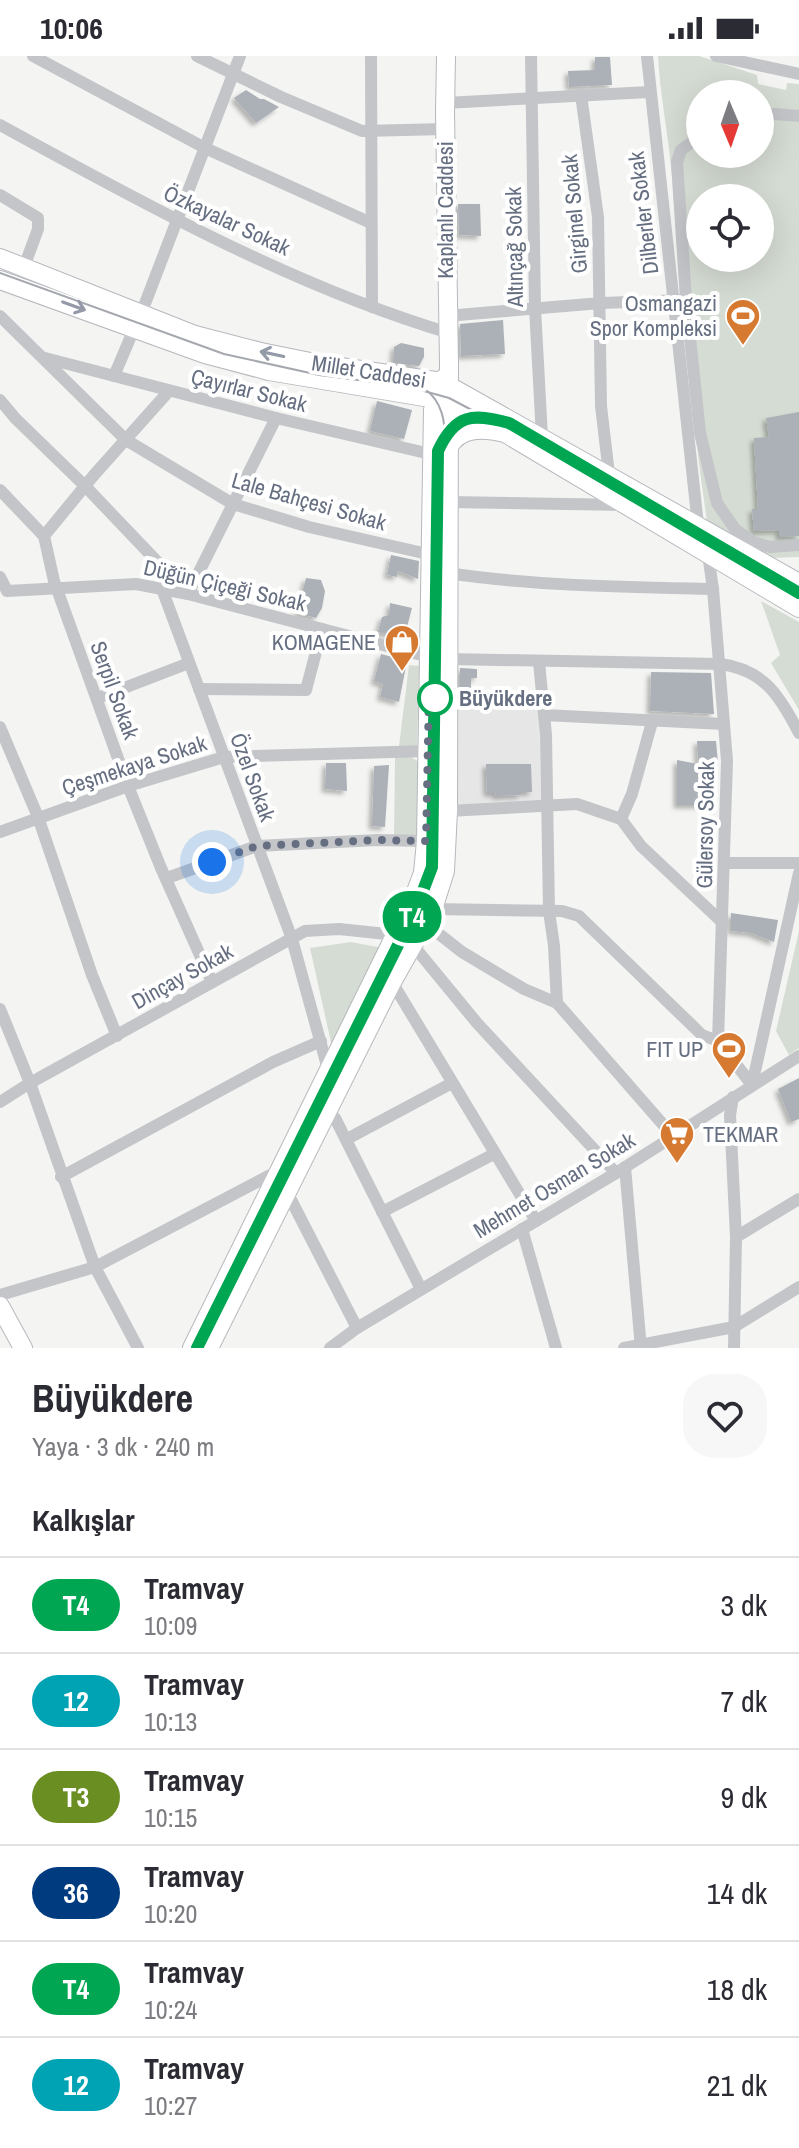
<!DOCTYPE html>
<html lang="tr">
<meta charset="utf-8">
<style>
:root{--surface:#fff;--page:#f7f7f7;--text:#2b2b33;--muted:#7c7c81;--line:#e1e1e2}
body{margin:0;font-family:"Archivo Narrow",sans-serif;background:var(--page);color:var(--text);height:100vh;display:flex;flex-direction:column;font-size:30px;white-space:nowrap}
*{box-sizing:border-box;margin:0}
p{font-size:26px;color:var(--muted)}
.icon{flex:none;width:44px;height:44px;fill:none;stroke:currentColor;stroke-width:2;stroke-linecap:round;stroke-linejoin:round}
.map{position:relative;height:1292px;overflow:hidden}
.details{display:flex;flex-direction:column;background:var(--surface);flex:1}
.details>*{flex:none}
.badge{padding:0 16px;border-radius:26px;font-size:28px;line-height:52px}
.needle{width:52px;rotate:178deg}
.tools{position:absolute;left:686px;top:24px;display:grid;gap:16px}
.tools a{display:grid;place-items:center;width:88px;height:88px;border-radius:50%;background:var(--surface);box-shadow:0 8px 32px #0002;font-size:40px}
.you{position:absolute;width:40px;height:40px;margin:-20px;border:6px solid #fff;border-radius:50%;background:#1a73e8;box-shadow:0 0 0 12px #1a73e833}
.map>.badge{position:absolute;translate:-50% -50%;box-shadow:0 0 0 4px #fff}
h2{padding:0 32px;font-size:30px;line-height:72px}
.round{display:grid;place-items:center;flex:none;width:84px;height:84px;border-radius:32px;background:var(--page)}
.headline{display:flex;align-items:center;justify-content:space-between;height:136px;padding:0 32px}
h1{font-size:38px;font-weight:700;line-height:60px}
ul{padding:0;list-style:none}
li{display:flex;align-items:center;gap:24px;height:96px;padding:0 32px;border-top:2px solid var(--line)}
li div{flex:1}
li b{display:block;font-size:30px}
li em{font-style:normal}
li .badge{min-width:88px;font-weight:700;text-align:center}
.status{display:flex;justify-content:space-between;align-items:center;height:56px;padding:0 40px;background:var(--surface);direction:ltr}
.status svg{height:22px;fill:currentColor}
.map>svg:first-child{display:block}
</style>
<div class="status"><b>10:06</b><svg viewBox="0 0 49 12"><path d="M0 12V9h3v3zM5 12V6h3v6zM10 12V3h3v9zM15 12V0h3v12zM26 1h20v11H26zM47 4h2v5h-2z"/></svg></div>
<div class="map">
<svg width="799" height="1292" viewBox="0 0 799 1292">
<defs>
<filter id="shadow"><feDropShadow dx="-3.5" dy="3.5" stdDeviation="2" flood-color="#0004"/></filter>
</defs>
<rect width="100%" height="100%" fill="#f4f5f2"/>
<path fill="#e5e6e5" d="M539 642 541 745 451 749 447 646Z"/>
<g fill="#d5dcd3" fill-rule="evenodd">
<path d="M658 0H699L757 19 758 28 786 34 787 27 799 28V501L772 502 707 465C690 351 681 237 672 122 669 81 660 41 658 0ZM700 38H760V98H700ZM700 142H760V202H700Z"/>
<path d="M761 545 799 566V654L771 607 780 599Z"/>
<path d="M409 609 419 610 417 693 399 690Z"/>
<path d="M406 698 419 706 420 785H394L395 702Z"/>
<path d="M799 875V992L789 999 776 975Z"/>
<path d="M351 886 383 892 332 991 310 892Z"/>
</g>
<g fill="#acb0b7" filter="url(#shadow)">
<path d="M595 1H610L612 29 569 31 568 15 595 14Z"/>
<path d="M246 34 260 43H264L279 51 256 67 234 42Z"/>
<path d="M458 148H480L481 180 459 179Z"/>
<path d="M503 264 505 298 461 300 460 268Z"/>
<path d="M401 287 424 292V301L419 310 393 307 394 291Z"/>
<path d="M377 345 412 354 404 383 370 375Z"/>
<path d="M799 356V480L779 481V474L754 475 752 453H758L754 382 769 381 766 362Z"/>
<path d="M391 499 419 505 418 523 398 515 397 521 387 519Z"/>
<path d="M306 522 321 524 325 535 322 552 316 562 297 557Z"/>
<path d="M390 547 412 552 404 582 378 576 382 561 389 559Z"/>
<path d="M381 598 407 605 399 646 380 641 383 628 374 625Z"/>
<path d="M460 612 477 613V622H471V639H460Z"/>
<path d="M651 616 711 617 714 658 650 655Z"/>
<path d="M697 685H716L718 707 714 749H677V704L698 708Z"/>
<path d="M326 707H346L347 735 325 733Z"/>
<path d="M486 708H531L532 736H521V739L495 740 496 737H487Z"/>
<path d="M389 709 385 771 372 770 374 710Z"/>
<path d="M731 857 778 864 774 886 751 877 731 875Z"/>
<path d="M799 1022V1063L791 1066 778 1033Z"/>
</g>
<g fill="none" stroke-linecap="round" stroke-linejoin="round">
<defs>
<g id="secondary">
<path d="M0 202 195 279 261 296 320 308 442 326 799 527"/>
<path d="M0 224 205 298 269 315 436 343 505 377"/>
<path d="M448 392C460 370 484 372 505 377L799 552"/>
<path d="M0 1250 23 1292"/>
<path d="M192 1292 414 841 423 817 426 785 433 354 444 322"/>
<path d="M209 1292 392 926 433 853 445 815 448 755 449 308 445 56 446 0"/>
</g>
</defs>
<use href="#secondary" stroke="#b5b8bd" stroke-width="20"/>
<g stroke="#c3c5c9" stroke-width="12">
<path d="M33 0 205 92 371 167"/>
<path d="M197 0 281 41 362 75 445 73"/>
<path d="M371 0 372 251"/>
<path d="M531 0 535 252 542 381"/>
<path d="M647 0 698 469 708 498 713 533 727 705 718 985 752 1029"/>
<path d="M716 0 799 18"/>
<path d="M581 39 598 161 601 350 609 418"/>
<path d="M445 47 649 36"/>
<path d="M760 60 775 58 799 60"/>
<path d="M0 69C140 146 293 230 446 276"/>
<path d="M0 139 38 162V173L24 211"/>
<path d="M686 244 700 377 717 447 735 473 753 486 770 491 799 489"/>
<path d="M141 258 240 0"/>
<path d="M0 260 126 384 233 448 309 471 432 499"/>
<path d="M446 260 601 247 686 244 677 106 681 94 700 80"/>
<path d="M45 302 276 362 439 400"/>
<path d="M114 320 134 273"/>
<path d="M169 335 94 419 44 480 54 525 128 730 161 812 212 926"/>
<path d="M0 344 15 362 85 430 188 538"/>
<path d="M0 434 44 480"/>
<path d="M448 446 625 449"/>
<path d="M447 517C536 530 624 531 713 533"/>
<path d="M0 521 7 535 136 528 188 538 429 601"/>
<path d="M162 533 292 883 329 1017"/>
<path d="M188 538 276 362"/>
<path d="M447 603 721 608C764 614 780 640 799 677"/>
<path d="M539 606 546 679 549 855 554 890 557 947"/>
<path d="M199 633 306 634 322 573"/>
<path d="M98 642 189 607"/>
<path d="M544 659 724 668"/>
<path d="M0 671 38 761 92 919 117 980"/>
<path d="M448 755 577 748 621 763 641 790 723 867"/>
<path d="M621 763 632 738 652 666"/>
<path d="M0 776 128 730 224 701 428 695"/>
<path d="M724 807H799"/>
<path d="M167 822 257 790 377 784 426 785"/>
<path d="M433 853 562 855 579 860 702 979 718 985"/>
<path d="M425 867 462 896 524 933 557 947 673 1080"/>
<path d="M412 888 477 967 616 1117"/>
<path d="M392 926 536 1165"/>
<path d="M0 953 30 1027 95 1211 138 1292"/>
<path d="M752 1029 799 817"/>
<path d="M733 1041 730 1059 736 1181 734 1292"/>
<path d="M0 1046 30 1027 305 875 339 873 396 879"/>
<path d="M335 1062 421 1233"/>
<path d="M347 1083 452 1027"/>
<path d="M625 1111 641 1292"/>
<path d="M61 1121 273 1006 321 985"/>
<path d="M287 1136 357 1272"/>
<path d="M382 1156 494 1098"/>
<path d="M522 1173 556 1292"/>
<path d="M736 1181 799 1143"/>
<path d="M0 1239 95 1211 278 1115"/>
<path d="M330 1292 357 1272 616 1117 799 1000"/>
<path d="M624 1292 734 1271 799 1231"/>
</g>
<use href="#secondary" stroke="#fff" stroke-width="18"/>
<g stroke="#a5a8af" stroke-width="2">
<path d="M0 217 224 298 319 319 406 330 449 342 504 371 799 544"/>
<path d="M426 334C442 346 445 365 445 384"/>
<path d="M197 1292 426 832 432 811 433 789 438 395C454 358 472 357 509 367"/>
</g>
</g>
<defs><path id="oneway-shaft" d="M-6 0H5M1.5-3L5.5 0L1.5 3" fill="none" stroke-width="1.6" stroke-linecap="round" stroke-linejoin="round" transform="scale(2)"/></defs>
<g stroke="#949aa7">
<use href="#oneway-shaft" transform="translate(74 250) rotate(20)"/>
<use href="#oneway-shaft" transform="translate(272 298) rotate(-168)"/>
</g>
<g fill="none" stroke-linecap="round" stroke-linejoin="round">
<defs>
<path id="line" d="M197 1292 416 853 432 811 438 395C455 358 472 357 509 367L799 537"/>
</defs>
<use href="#line" stroke="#fff" stroke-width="18"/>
<use href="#line" stroke="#00a651" stroke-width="12"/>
<path stroke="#666f81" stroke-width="8" stroke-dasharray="0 14.4" d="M212 806 257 790 377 784 426 785 429 632 435 642"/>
</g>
<defs>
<symbol id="stadium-pin" viewBox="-11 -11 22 30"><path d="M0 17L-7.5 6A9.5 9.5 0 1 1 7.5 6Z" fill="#d67931" stroke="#fff"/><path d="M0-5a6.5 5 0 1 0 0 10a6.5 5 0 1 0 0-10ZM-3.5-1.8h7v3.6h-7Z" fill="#fff"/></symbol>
<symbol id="shop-pin" viewBox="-11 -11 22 30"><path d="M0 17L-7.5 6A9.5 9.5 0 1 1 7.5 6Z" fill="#d67931" stroke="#fff"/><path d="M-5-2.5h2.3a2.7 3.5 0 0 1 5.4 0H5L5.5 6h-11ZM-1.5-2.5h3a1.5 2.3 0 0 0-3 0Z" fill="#fff"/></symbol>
<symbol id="supermarket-pin" viewBox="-11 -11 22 30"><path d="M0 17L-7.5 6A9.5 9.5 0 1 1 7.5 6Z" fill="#d67931" stroke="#fff"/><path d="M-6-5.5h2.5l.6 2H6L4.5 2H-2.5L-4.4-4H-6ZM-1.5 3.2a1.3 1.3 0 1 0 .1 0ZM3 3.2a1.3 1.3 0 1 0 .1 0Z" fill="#fff"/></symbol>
</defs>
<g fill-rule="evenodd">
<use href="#stadium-pin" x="723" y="240" width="40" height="54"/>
<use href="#shop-pin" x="382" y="566" width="40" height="54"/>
<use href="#stadium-pin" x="709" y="973" width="40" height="54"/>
<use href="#supermarket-pin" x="657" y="1058" width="40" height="54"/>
</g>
<circle fill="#fff" stroke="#00a651" stroke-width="4" cx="435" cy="642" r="16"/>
<g text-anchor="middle" stroke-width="8" stroke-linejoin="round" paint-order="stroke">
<g font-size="22" fill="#666f81" stroke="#fff">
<text transform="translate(445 154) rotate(-90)" y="8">Kaplanlı Caddesi</text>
<text transform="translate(643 157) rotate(-97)" y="8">Dilberler Sokak</text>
<text transform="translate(574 158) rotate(-95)" y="8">Girginel Sokak</text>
<text transform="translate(227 164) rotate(25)" y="8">Özkayalar Sokak</text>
<text transform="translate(514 191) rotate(-91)" y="8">Altınçağ Sokak</text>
<text transform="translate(369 315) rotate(9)" y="8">Millet Caddesi</text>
<text transform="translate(249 334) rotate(14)" y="8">Çayırlar Sokak</text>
<text transform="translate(309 445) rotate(16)" y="8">Lale Bahçesi Sokak</text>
<text transform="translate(225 529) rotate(13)" y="8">Düğün Çiçeği Sokak</text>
<text transform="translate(115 634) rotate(70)" y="8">Serpil Sokak</text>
<text transform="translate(134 709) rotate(-18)" y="8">Çeşmekaya Sokak</text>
<text transform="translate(253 721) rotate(70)" y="8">Özel Sokak</text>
<text transform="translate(705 769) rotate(-89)" y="8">Gülersoy Sokak</text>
<text transform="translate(182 920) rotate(-29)" y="8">Dinçay Sokak</text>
<text transform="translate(554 1129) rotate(-31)" y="8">Mehmet Osman Sokak</text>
</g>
<g font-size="22" fill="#666f81" stroke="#fff" text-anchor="end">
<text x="717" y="255">Osmangazi<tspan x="717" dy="25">Spor Kompleksi</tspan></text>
<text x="376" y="594">KOMAGENE</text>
<text x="703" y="1001">FIT UP</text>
<text x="703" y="1086" text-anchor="start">TEKMAR</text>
</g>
<g font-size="22" font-weight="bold" fill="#666f81" stroke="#fff" text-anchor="start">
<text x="459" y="650">Büyükdere</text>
</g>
</g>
</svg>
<div class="tools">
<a><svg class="needle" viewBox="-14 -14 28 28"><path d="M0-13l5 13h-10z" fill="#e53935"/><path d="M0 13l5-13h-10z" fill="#7c7c81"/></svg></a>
<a><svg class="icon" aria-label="locate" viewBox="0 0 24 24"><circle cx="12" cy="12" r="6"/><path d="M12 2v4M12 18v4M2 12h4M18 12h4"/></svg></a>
</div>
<div class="you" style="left:212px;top:806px"></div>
<b class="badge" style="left:412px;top:861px;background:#00a651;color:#fff">T4</b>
</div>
<section class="details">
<div class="headline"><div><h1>Büyükdere</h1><p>Yaya · 3 dk · 240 m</p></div><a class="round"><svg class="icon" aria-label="heart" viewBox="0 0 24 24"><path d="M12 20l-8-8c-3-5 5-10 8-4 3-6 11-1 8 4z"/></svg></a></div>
<h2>Kalkışlar</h2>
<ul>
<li><span class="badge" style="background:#00a651;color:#fff">T4</span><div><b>Tramvay</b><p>10:09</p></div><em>3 dk</em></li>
<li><span class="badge" style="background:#00a3b4;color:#fff">12</span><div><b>Tramvay</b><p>10:13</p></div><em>7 dk</em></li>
<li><span class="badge" style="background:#6b8e23;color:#fff">T3</span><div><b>Tramvay</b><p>10:15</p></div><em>9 dk</em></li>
<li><span class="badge" style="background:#003b80;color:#fff">36</span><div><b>Tramvay</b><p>10:20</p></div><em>14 dk</em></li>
<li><span class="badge" style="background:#00a651;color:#fff">T4</span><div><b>Tramvay</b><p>10:24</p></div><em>18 dk</em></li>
<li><span class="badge" style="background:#00a3b4;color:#fff">12</span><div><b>Tramvay</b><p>10:27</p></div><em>21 dk</em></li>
</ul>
</section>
